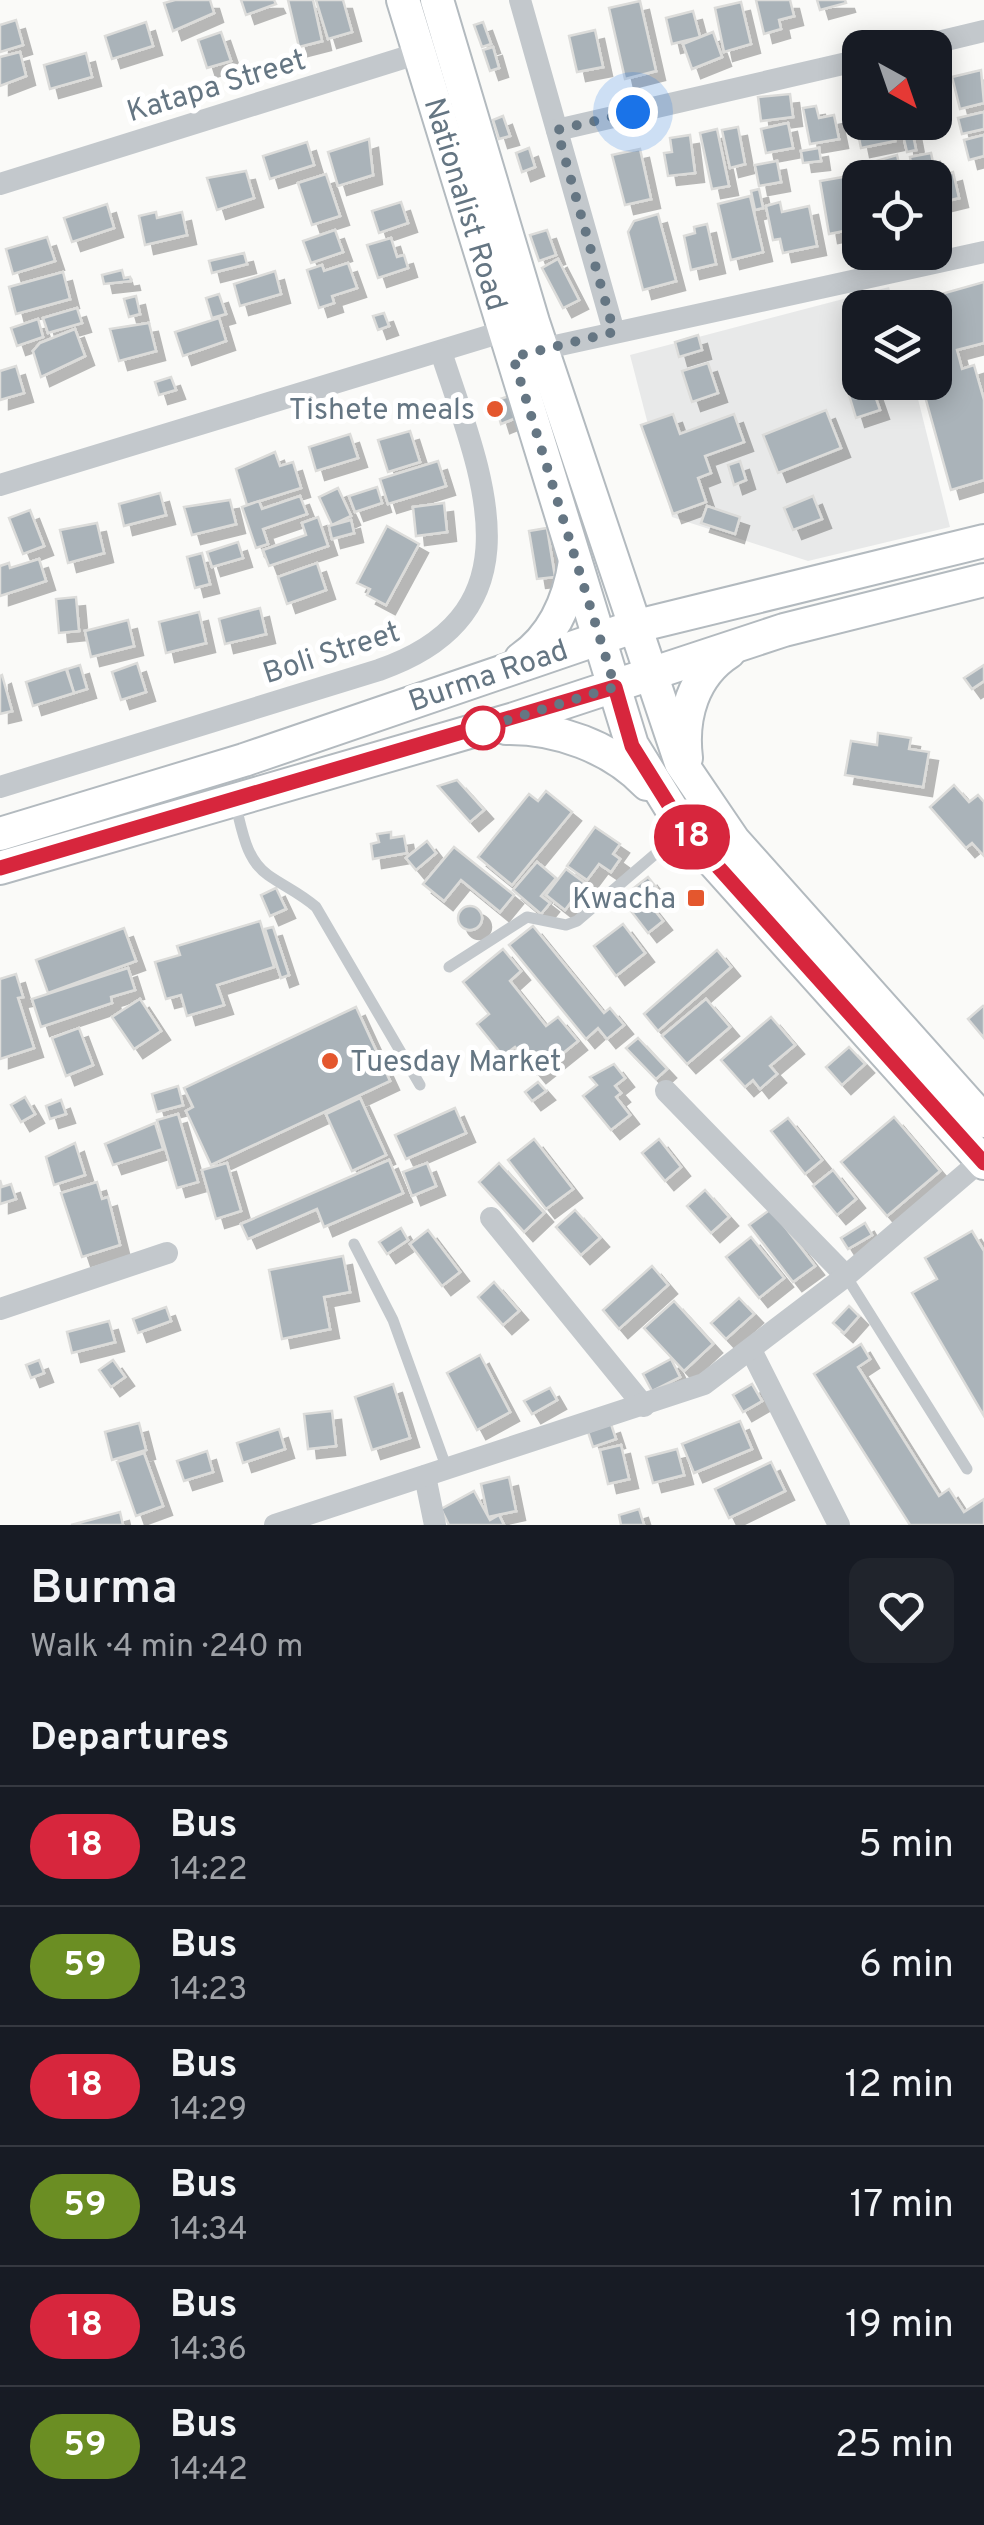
<!DOCTYPE html>
<meta charset="utf-8">
<style>
:root{--surface:#171b24;--page:#20242c;--text:#f1f3f6;--muted:#9ea1a6;--line:#363941}
body{margin:0;font-family:Overpass,sans-serif;background:var(--page);color:var(--text);height:100vh;display:flex;flex-direction:column;font-size:38px;white-space:nowrap}
*{box-sizing:border-box;margin:0}
p{font-size:32px;color:var(--muted)}
.icon{flex:none;width:55px;height:55px;fill:none;stroke:currentColor;stroke-width:2;stroke-linecap:round;stroke-linejoin:round}
.map{position:relative;height:1525px;overflow:hidden}
.panel{display:flex;flex-direction:column;background:var(--surface);flex:1}
.panel>*{flex:none}
.badge{padding:0 20px;border-radius:32px;font-size:35px;line-height:65px}
.needle{width:65px;rotate:140deg}
.tools{position:absolute;left:842px;top:30px;display:grid;gap:20px}
.tools a{display:grid;place-items:center;width:110px;height:110px;border-radius:20px;background:var(--surface);box-shadow:0 5px 25px #0003;font-size:50px}
.you{position:absolute;width:50px;height:50px;margin:-25px;border:8px solid #fff;border-radius:50%;background:#1a73e8;box-shadow:0 0 0 15px #1a73e833}
.map>.badge{position:absolute;translate:-50% -50%;box-shadow:0 0 0 5px #fff}
h2{padding:0 30px;font-size:38px;line-height:90px}
.round{display:grid;place-items:center;flex:none;width:105px;height:105px;border-radius:20px;background:var(--page)}
.summary{display:flex;align-items:center;justify-content:space-between;height:170px;padding:0 30px}
h1{font-size:48px;font-weight:600;line-height:75px}
ul{padding:0;list-style:none}
li{display:flex;align-items:center;gap:30px;height:120px;padding:0 30px;border-top:2px solid var(--line)}
li div{flex:1}
li b{display:block;font-size:38px}
li em{font-style:normal}
li .badge{min-width:110px;font-weight:700;text-align:center}
.map>svg:first-child{display:block}
</style>
<div class="map">
<svg width="984" height="1525" viewBox="0 0 984 1525">
<defs>
<filter id="shadow"><feDropShadow dx="9" dy="9" stdDeviation="0" flood-color="#0004"/></filter>
</defs>
<rect width="100%" height="100%" fill="#fafaf8"/>
<path fill="#e8e9e9" d="M889 287 895 307 860 308V382L914 383 950 527 808 561 672 517 630 355Z"/>
<g fill="#aab3b9" stroke="#dcdcda" stroke-width="2.5" filter="url(#shadow)">
<path d="M175 0H210L214 13 173 31 164 3Z"/>
<path d="M241 0H274L276 4 246 15Z"/>
<path d="M288 0H313L322 41 299 47Z"/>
<path d="M316 0H343L352 32 328 39Z"/>
<path d="M756 0H790L794 16 779 20 781 29 764 34Z"/>
<path d="M817 0H845L846 3 820 10Z"/>
<path d="M640 1 656 71 625 79 609 8Z"/>
<path d="M741 2 751 44 724 52 715 8Z"/>
<path d="M693 11 700 37 672 44 666 18Z"/>
<path d="M16 20 23 45 0 52V25Z"/>
<path d="M146 22 153 46 112 59 105 36Z"/>
<path d="M483 22 491 44 482 47 474 25Z"/>
<path d="M595 30 603 67 577 72 569 36Z"/>
<path d="M221 32 231 61 207 68 198 40Z"/>
<path d="M713 32 722 57 692 69 683 44Z"/>
<path d="M493 47 499 68 490 71 483 50Z"/>
<path d="M20 52 26 76 0 86V57Z"/>
<path d="M86 53 92 77 50 89 44 65Z"/>
<path d="M981 70 984 103 960 109 952 77Z"/>
<path d="M790 94 793 117 761 121 758 97Z"/>
<path d="M860 103V122H891L895 141 861 148 852 104Z"/>
<path d="M816 106 819 118 834 115 839 139 810 144 803 108Z"/>
<path d="M984 112V129L962 134 958 118Z"/>
<path d="M503 116 510 136 499 139 493 120Z"/>
<path d="M788 123 793 148 766 153 761 129Z"/>
<path d="M911 124 916 150 907 152 901 126Z"/>
<path d="M738 127 745 164 730 168 722 130Z"/>
<path d="M717 129 729 186 712 189 700 133Z"/>
<path d="M690 135 695 173 668 176 664 153 672 152 670 138Z"/>
<path d="M984 135V156L969 160 964 140Z"/>
<path d="M369 139 373 175 338 186 328 152Z"/>
<path d="M307 142 314 165 270 179 263 156Z"/>
<path d="M529 148 535 167 522 172 516 153Z"/>
<path d="M819 148 821 161 803 163 801 151Z"/>
<path d="M640 149 651 199 625 205 612 155Z"/>
<path d="M931 153 935 172 913 176 910 157Z"/>
<path d="M897 155 902 176 873 178 869 163Z"/>
<path d="M777 161 781 182 759 186 755 165Z"/>
<path d="M246 171 254 198 217 210 207 178Z"/>
<path d="M953 172 959 198 935 204 933 178Z"/>
<path d="M326 174 340 216 312 225 298 183Z"/>
<path d="M849 176 859 228 829 234 820 181Z"/>
<path d="M759 189 763 208 755 210 751 191Z"/>
<path d="M750 196 763 252 731 260 718 204Z"/>
<path d="M401 202 408 223 379 233 372 211Z"/>
<path d="M780 202 782 212 809 206 817 246 783 253 780 239 773 240 766 206Z"/>
<path d="M107 204 114 228 72 242 64 218Z"/>
<path d="M156 212 157 218 182 212 187 235 145 245 139 216Z"/>
<path d="M658 214 676 281 643 290 628 232 634 221Z"/>
<path d="M707 224 716 264 691 270 684 236 695 233 694 227Z"/>
<path d="M335 230 343 252 311 263 303 241Z"/>
<path d="M547 230 556 255 539 261 530 235Z"/>
<path d="M47 237 55 261 13 274 6 249Z"/>
<path d="M391 238 397 257 404 255 408 268 378 278 367 245Z"/>
<path d="M244 253 247 264 212 273 209 261Z"/>
<path d="M558 259 579 300 563 308 542 268Z"/>
<path d="M348 263 357 288 332 296 334 303 319 308 307 270 322 265 324 271Z"/>
<path d="M122 270 124 278 130 277 131 281 104 284 102 275Z"/>
<path d="M275 271 281 294 240 306 234 284Z"/>
<path d="M63 272 70 299 16 314 9 287Z"/>
<path d="M984 282V343L957 350 962 369 974 365 984 400V480L951 490 921 382H935V308L899 306Z"/>
<path d="M219 294 226 314 212 318 206 298Z"/>
<path d="M136 296 140 314 129 317 124 299Z"/>
<path d="M77 308 82 323 48 333 43 318Z"/>
<path d="M384 313 389 326 378 330 373 316Z"/>
<path d="M219 318 226 341 183 356 175 332Z"/>
<path d="M38 319 43 337 17 346 11 328Z"/>
<path d="M149 323 156 351 119 361 110 329Z"/>
<path d="M75 329 85 356 41 377 33 351 40 343Z"/>
<path d="M698 335 702 350 679 357 675 342Z"/>
<path d="M708 363 718 393 692 402 682 371Z"/>
<path d="M16 366 24 393 0 400V371Z"/>
<path d="M171 377 176 390 159 395 155 382Z"/>
<path d="M872 387 880 410 856 418 849 395Z"/>
<path d="M509 396 516 418 501 424 494 401Z"/>
<path d="M826 410 841 448 778 473 763 435Z"/>
<path d="M673 414 680 434 734 414 744 442 705 456 711 473 698 478 706 502 673 514 641 425Z"/>
<path d="M410 431 420 462 388 472 378 440Z"/>
<path d="M350 434 358 458 316 471 309 447Z"/>
<path d="M275 452 280 466 293 462 301 488 247 505 236 469Z"/>
<path d="M438 461 446 486 388 504 380 479Z"/>
<path d="M740 461 746 480 734 485 728 465Z"/>
<path d="M377 487 382 503 355 512 349 496Z"/>
<path d="M338 488 351 516 332 525 319 497Z"/>
<path d="M160 493 166 515 124 526 119 504Z"/>
<path d="M300 496 307 514 263 529 268 544 256 548 242 507 259 501 262 509Z"/>
<path d="M813 496 822 519 793 530 784 508Z"/>
<path d="M230 500 236 524 192 535 184 507Z"/>
<path d="M444 503 447 532 416 536 413 507Z"/>
<path d="M707 506 740 517 735 534 701 523Z"/>
<path d="M30 510 44 546 23 554 9 518Z"/>
<path d="M318 517 328 546 269 566 263 550 306 535 302 523Z"/>
<path d="M351 520 354 533 332 539 329 526Z"/>
<path d="M97 523 104 553 68 563 60 530Z"/>
<path d="M387 526 419 544 386 605 367 595 370 589 357 583Z"/>
<path d="M547 528 555 577 537 579 529 531Z"/>
<path d="M238 542 243 558 212 567 207 552Z"/>
<path d="M202 553 210 584 195 588 187 557Z"/>
<path d="M39 559 46 581 0 596V566L9 563 10 568Z"/>
<path d="M317 563 326 590 287 604 278 577Z"/>
<path d="M76 597 79 631 59 633 56 599Z"/>
<path d="M260 608 266 634 225 644 219 619Z"/>
<path d="M199 612 206 643 166 653 159 622Z"/>
<path d="M128 620 134 646 91 657 85 631Z"/>
<path d="M137 663 146 692 121 700 112 672Z"/>
<path d="M80 665 87 689 74 693 67 669Z"/>
<path d="M984 665V681L972 689 964 678Z"/>
<path d="M66 669 74 693 33 706 26 682Z"/>
<path d="M2 675 12 711 0 714V676Z"/>
<path d="M878 733 911 738 909 749 929 752 923 787 845 775 851 741 877 745Z"/>
<path d="M457 780 484 810 470 822 438 786Z"/>
<path d="M954 785 969 802 978 795 984 802V856L972 843 966 848 930 807Z"/>
<path d="M546 791 572 812 512 885 478 857 529 794 538 801Z"/>
<path d="M595 827 620 844 613 854 620 859 611 872 599 864 587 880 567 866Z"/>
<path d="M391 832V838L404 836 407 853 373 859 371 844 379 842 377 834Z"/>
<path d="M427 841 436 853 416 870 406 858Z"/>
<path d="M454 847 514 895 500 912 461 880 444 901 423 884Z"/>
<path d="M537 862 556 878 541 896 550 903 541 914 513 890Z"/>
<path d="M566 869 585 883 565 910 546 895Z"/>
<path d="M648 877 656 887 644 897 663 921 648 933 621 898Z"/>
<path d="M276 888 286 909 270 916 261 895Z"/>
<circle cx="470" cy="918" r="12"/>
<path d="M260 921 274 967 217 985 224 1005 187 1016 181 995 166 999 155 962 180 955 177 946Z"/>
<path d="M623 924 645 953 616 976 594 946Z"/>
<path d="M533 926 604 1013 610 1008 624 1025 607 1039 598 1028 586 1039 509 945Z"/>
<path d="M273 927 289 975 281 978 265 929Z"/>
<path d="M124 928 136 961 48 993 36 960Z"/>
<path d="M503 949 521 971 510 981 546 1026 558 1017 578 1041 537 1074 515 1047 503 1056 477 1024 489 1014 463 982Z"/>
<path d="M717 950 731 967 658 1031 644 1014Z"/>
<path d="M128 968 135 990 111 997 112 1003 41 1027 32 999Z"/>
<path d="M16 974 23 997 18 998 34 1048 0 1059V979Z"/>
<path d="M140 999 161 1031 134 1049 112 1017Z"/>
<path d="M706 999 730 1027 687 1064 662 1036Z"/>
<path d="M983 1006 984 1007V1038L968 1019Z"/>
<path d="M356 1007 390 1081 211 1165 186 1111 193 1107 184 1088Z"/>
<path d="M771 1017 795 1045 770 1066 777 1074 760 1089 753 1080 745 1087 721 1060Z"/>
<path d="M79 1028 93 1065 66 1076 52 1038Z"/>
<path d="M638 1038 667 1069 656 1079 626 1048Z"/>
<path d="M849 1047 865 1064 842 1085 826 1067Z"/>
<path d="M614 1064 625 1078 615 1086 621 1093 616 1097 630 1115 611 1130 583 1096 597 1085 590 1077Z"/>
<path d="M538 1082 546 1091 532 1101 525 1092Z"/>
<path d="M178 1086 183 1105 157 1112 152 1094Z"/>
<path d="M25 1097 35 1114 21 1122 11 1105Z"/>
<path d="M360 1098 386 1155 352 1171 326 1114Z"/>
<path d="M61 1100 66 1114 50 1119 46 1106Z"/>
<path d="M455 1108 466 1133 406 1159 395 1135Z"/>
<path d="M178 1114 198 1182 177 1188 157 1120Z"/>
<path d="M894 1117 940 1171 887 1216 841 1162Z"/>
<path d="M788 1118 822 1160 805 1174 771 1131Z"/>
<path d="M155 1123 163 1149 113 1165 105 1144Z"/>
<path d="M534 1139 573 1189 546 1209 508 1160Z"/>
<path d="M659 1139 681 1167 665 1181 642 1153Z"/>
<path d="M75 1143 85 1175 54 1185 46 1157Z"/>
<path d="M389 1160 403 1193 324 1227 317 1209 248 1239 241 1224Z"/>
<path d="M227 1163 241 1211 216 1219 202 1170Z"/>
<path d="M427 1163 436 1186 412 1196 403 1172Z"/>
<path d="M499 1163 544 1213 524 1232 479 1182Z"/>
<path d="M833 1170 856 1199 837 1215 813 1186Z"/>
<path d="M0 1180 2 1187 11 1184 16 1199 0 1204Z"/>
<path d="M97 1182 102 1199 108 1197 120 1245 82 1257 61 1193Z"/>
<path d="M705 1190 729 1217 711 1233 687 1206Z"/>
<path d="M771 1209 815 1266 793 1282 749 1225Z"/>
<path d="M575 1210 600 1238 581 1255 556 1227Z"/>
<path d="M865 1223 872 1235 848 1249 841 1238Z"/>
<path d="M401 1228 408 1240 387 1254 379 1242Z"/>
<path d="M428 1230 460 1272 442 1286 410 1244Z"/>
<path d="M972 1231 984 1251V1416L912 1293 937 1279 925 1258Z"/>
<path d="M751 1237 784 1278 759 1298 726 1257Z"/>
<path d="M343 1256 350 1292 324 1297 330 1329 282 1339 269 1270Z"/>
<path d="M652 1266 668 1285 619 1329 603 1310Z"/>
<path d="M494 1282 519 1311 503 1325 478 1297Z"/>
<path d="M739 1298 754 1314 726 1339 711 1323Z"/>
<path d="M674 1301 713 1344 684 1371 644 1328Z"/>
<path d="M849 1306 859 1316 844 1333 833 1323Z"/>
<path d="M166 1307 171 1321 138 1333 133 1319Z"/>
<path d="M109 1321 115 1342 72 1353 67 1332Z"/>
<path d="M861 1344 870 1359 858 1367 939 1496 949 1489 964 1512 984 1499V1525H910L814 1374Z"/>
<path d="M480 1355 510 1412 477 1430 447 1373Z"/>
<path d="M671 1359 680 1377 652 1391 643 1374Z"/>
<path d="M39 1360 44 1373 31 1378 26 1365Z"/>
<path d="M113 1360 125 1377 111 1387 99 1370Z"/>
<path d="M393 1384 410 1438 372 1450 355 1397Z"/>
<path d="M752 1384 762 1401 743 1412 733 1395Z"/>
<path d="M550 1388 557 1400 532 1414 524 1401Z"/>
<path d="M332 1411 336 1446 308 1449 304 1414Z"/>
<path d="M740 1421 752 1449 694 1473 682 1444Z"/>
<path d="M139 1423 146 1450 112 1460 105 1432Z"/>
<path d="M611 1424 616 1439 593 1447 588 1432Z"/>
<path d="M279 1429 285 1449 243 1463 237 1443Z"/>
<path d="M621 1445 629 1479 608 1484 600 1450Z"/>
<path d="M677 1449 684 1475 653 1483 646 1457Z"/>
<path d="M207 1451 213 1472 184 1481 177 1461Z"/>
<path d="M144 1453 163 1506 136 1516 117 1462Z"/>
<path d="M771 1462 785 1491 729 1518 715 1489Z"/>
<path d="M509 1477 516 1511 488 1517 481 1484Z"/>
<path d="M474 1491 490 1520 499 1515 504 1525H449L441 1509Z"/>
<path d="M639 1509 644 1525H621L619 1515Z"/>
<path d="M120 1512 123 1525H71Z"/>
</g>
<g fill="none" stroke-linecap="round" stroke-linejoin="round">
<defs>
<g id="secondary">
<path d="M403 0 632 745 684 829 984 1163"/>
<path d="M437 0 533 322 681 763 734 841 984 1121"/>
<path d="M521 659C554 636 569 601 575 561"/>
<path d="M506 728C556 727 612 747 647 784"/>
<path d="M686 758C681 717 693 675 729 652"/>
<path d="M0 834 244 760 633 627 984 541"/>
<path d="M0 868 514 719 784 630 984 580"/>
</g>
</defs>
<use href="#secondary" stroke="#b3babf" stroke-width="36"/>
<g stroke="#c3c8cc" stroke-width="11">
<path d="M235 803C242 828 245 859 268 875 285 887 300 893 316 907L420 1085"/>
<path d="M449 967 527 917 566 925 577 921 681 832"/>
<path d="M354 1244 393 1320 447 1469"/>
<path d="M846 1276 967 1469"/>
</g>
<g stroke="#c3c8cc" stroke-width="22">
<path d="M520 0 614 332"/>
<path d="M913 48 984 31"/>
<path d="M557 130 860 60"/>
<path d="M0 184 432 49"/>
<path d="M528 352 984 252"/>
<path d="M0 485 515 328"/>
<path d="M0 787 379 670C544 613 481 474 441 352"/>
<path d="M666 1091 846 1276"/>
<path d="M491 1218 644 1406"/>
<path d="M0 1309 167 1253"/>
<path d="M751 1350 839 1525"/>
<path d="M425 1476 435 1525"/>
<path d="M275 1525 704 1384 846 1276 984 1158"/>
</g>
<use href="#secondary" stroke="#fff" stroke-width="32"/>
</g>
<g fill="none" stroke-linecap="round" stroke-linejoin="round">
<defs>
<path id="line" d="M0 868 615 687 632 746 684 829 984 1163"/>
</defs>
<use href="#line" stroke="#fff" stroke-width="22"/>
<use href="#line" stroke="#d7263d" stroke-width="15"/>
<path stroke="#657683" stroke-width="10" stroke-dasharray="0 18" d="M483 728 478 729 615 687 513 357 614 332 557 130 633 112"/>
</g>
<g fill="#e4572e" stroke="#fff" stroke-width="4">
<circle cx="495" cy="409" r="10"/>
<rect x="686" y="888" width="20" height="20" rx="5"/>
<circle cx="330" cy="1061" r="10"/>
</g>
<circle fill="#fff" stroke="#d7263d" stroke-width="5" cx="483" cy="728" r="20"/>
<g text-anchor="middle" stroke-width="10" stroke-linejoin="round" paint-order="stroke">
<g font-size="30" fill="#657683" stroke="#fff">
<text transform="translate(216 85) rotate(-17)" y="10">Katapa Street</text>
<text transform="translate(466 204) rotate(73)" y="10">Nationalist Road</text>
<text transform="translate(331 652) rotate(-18)" y="10">Boli Street</text>
<text transform="translate(488 675) rotate(-19)" y="10">Burma Road</text>
</g>
<g font-size="30" fill="#657683" stroke="#fff" text-anchor="end">
<text x="475" y="419">Tishete meals</text>
<text x="676" y="908">Kwacha</text>
<text x="350" y="1071" text-anchor="start">Tuesday Market</text>
</g>
</g>
</svg>
<div class="tools">
<a><svg class="needle" viewBox="-14 -14 28 28"><path d="M0-13l5 13h-10z" fill="#e53935"/><path d="M0 13l5-13h-10z" fill="#9ea1a6"/></svg></a>
<a><svg class="icon" aria-label="locate" viewBox="0 0 24 24"><circle cx="12" cy="12" r="6"/><path d="M12 2v4M12 18v4M2 12h4M18 12h4"/></svg></a>
<a><svg class="icon" aria-label="layers" viewBox="0 0 24 24"><path d="M12 4l9 5-9 5-9-5zM3 14l9 5 9-5"/></svg></a>
</div>
<div class="you" style="left:633px;top:112px"></div>
<b class="badge" style="left:692px;top:837px;background:#d7263d;color:#fff">18</b>
</div>
<section class="panel">
<div class="summary"><div><h1>Burma</h1><p>Walk · 4 min · 240 m</p></div><a class="round"><svg class="icon" aria-label="heart" viewBox="0 0 24 24"><path d="M12 20l-8-8c-3-5 5-10 8-4 3-6 11-1 8 4z"/></svg></a></div>
<h2>Departures</h2>
<ul>
<li><span class="badge" style="background:#d7263d;color:#fff">18</span><div><b>Bus</b><p>14:22</p></div><em>5 min</em></li>
<li><span class="badge" style="background:#6b8e23;color:#fff">59</span><div><b>Bus</b><p>14:23</p></div><em>6 min</em></li>
<li><span class="badge" style="background:#d7263d;color:#fff">18</span><div><b>Bus</b><p>14:29</p></div><em>12 min</em></li>
<li><span class="badge" style="background:#6b8e23;color:#fff">59</span><div><b>Bus</b><p>14:34</p></div><em>17 min</em></li>
<li><span class="badge" style="background:#d7263d;color:#fff">18</span><div><b>Bus</b><p>14:36</p></div><em>19 min</em></li>
<li><span class="badge" style="background:#6b8e23;color:#fff">59</span><div><b>Bus</b><p>14:42</p></div><em>25 min</em></li>
</ul>
</section>
